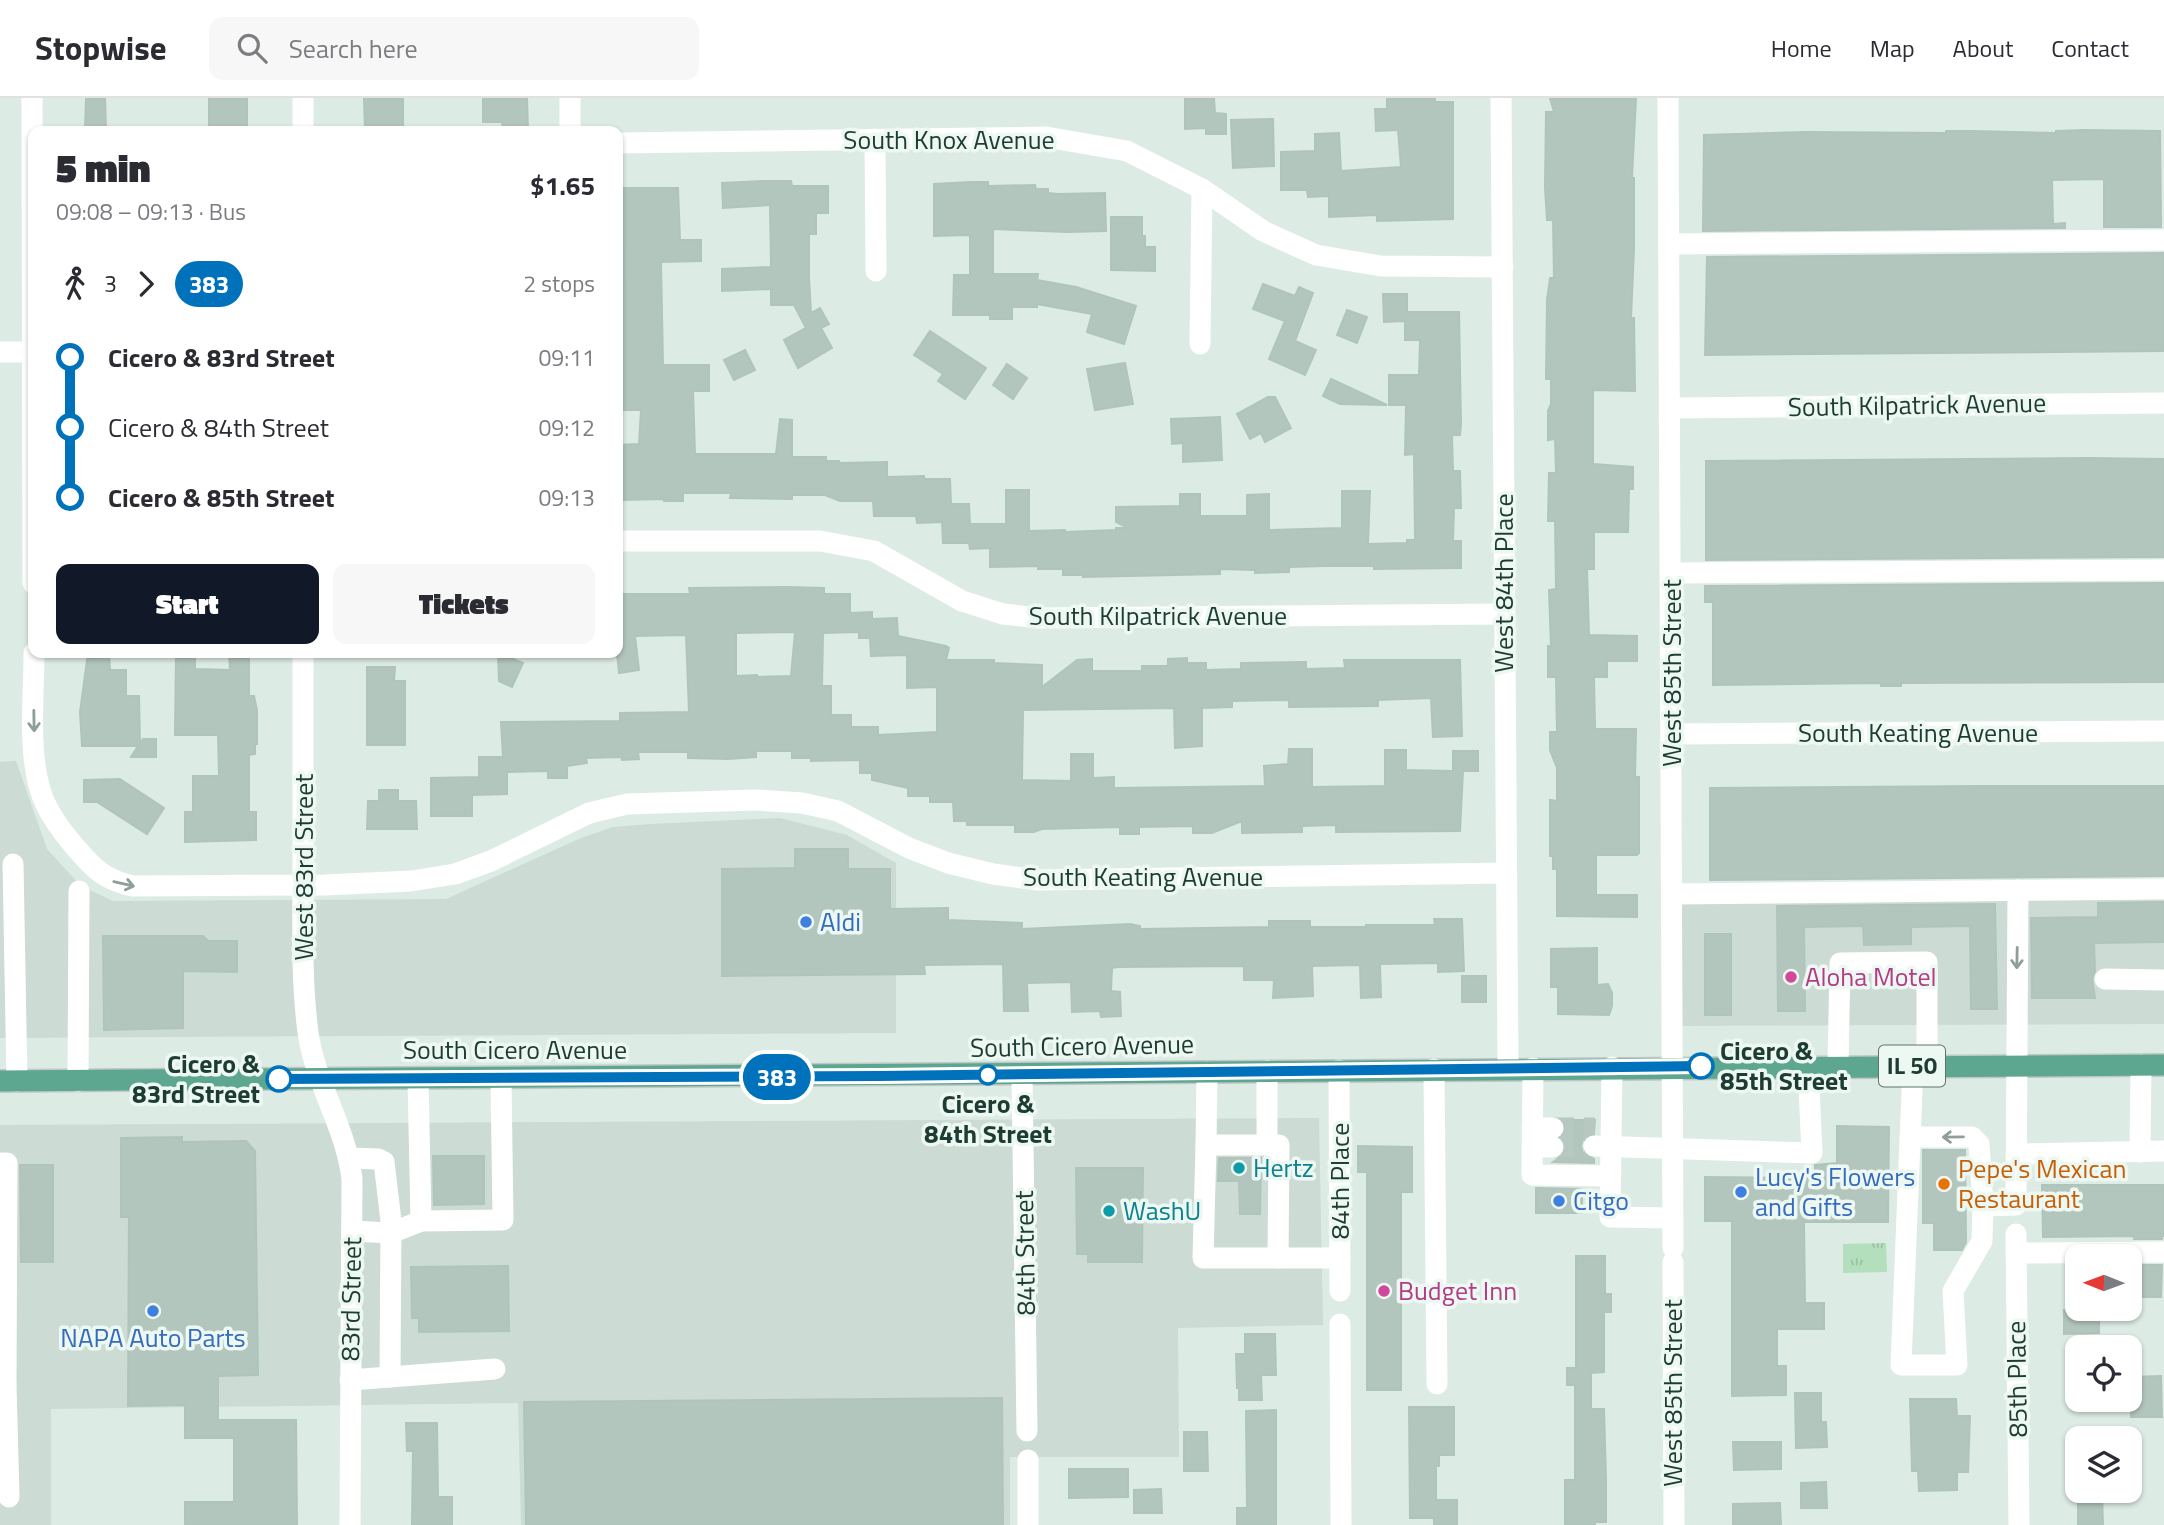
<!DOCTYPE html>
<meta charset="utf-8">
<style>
:root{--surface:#fff;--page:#f7f7f7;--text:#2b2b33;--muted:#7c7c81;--line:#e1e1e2;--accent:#111827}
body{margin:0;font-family:"Titillium Web",sans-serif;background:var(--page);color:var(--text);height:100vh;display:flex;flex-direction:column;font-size:26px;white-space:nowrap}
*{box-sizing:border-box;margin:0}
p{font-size:23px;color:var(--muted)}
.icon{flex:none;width:38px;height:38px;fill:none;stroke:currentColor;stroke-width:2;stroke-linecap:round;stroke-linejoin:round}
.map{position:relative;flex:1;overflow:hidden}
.sheet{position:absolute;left:28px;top:28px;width:595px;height:532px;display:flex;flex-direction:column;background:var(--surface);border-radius:14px;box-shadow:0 2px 5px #0004}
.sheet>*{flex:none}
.badge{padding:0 14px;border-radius:23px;font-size:24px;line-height:46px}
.needle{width:46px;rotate:271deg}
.buttons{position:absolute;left:2065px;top:1146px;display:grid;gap:14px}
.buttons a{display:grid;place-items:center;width:77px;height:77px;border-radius:14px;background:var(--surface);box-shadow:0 2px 5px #0004;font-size:35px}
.map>.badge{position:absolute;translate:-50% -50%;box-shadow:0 0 0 4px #fff}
.legs{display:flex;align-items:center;gap:10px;height:77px;padding:0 28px;font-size:23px}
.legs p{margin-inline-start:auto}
.headline{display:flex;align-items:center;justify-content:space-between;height:119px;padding:0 28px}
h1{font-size:38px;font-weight:800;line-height:52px}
.button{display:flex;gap:14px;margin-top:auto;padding:14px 28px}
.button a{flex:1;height:80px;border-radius:14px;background:var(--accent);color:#fff;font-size:28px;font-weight:800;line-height:80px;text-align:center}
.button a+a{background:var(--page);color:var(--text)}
ul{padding:0 28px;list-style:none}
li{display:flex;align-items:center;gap:24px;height:70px;font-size:26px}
li i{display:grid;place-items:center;width:10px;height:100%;margin:0 9px;background:currentColor}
li i::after{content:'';width:18px;height:18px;margin:-9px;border:5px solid;border-radius:50%;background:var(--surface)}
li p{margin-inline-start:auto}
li:first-child i{background:linear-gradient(#0000 50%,currentColor 0)}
li:last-child i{background:linear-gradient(currentColor 50%,#0000 0)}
header{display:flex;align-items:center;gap:42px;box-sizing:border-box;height:98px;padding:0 35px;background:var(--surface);border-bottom:2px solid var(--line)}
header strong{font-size:33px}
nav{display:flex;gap:38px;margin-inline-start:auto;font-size:24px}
.search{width:490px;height:63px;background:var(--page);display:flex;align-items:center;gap:18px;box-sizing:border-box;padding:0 24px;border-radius:14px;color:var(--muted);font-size:26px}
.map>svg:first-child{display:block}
</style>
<header>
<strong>Stopwise</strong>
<div class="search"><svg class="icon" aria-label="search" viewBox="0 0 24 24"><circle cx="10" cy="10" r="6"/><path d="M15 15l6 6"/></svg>Search here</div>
<nav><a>Home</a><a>Map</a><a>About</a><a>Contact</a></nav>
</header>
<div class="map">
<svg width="2164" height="1427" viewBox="0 0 2164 1427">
<defs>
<pattern id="park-tufts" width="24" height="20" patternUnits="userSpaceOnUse" patternTransform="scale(1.75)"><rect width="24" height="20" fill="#b3dfbd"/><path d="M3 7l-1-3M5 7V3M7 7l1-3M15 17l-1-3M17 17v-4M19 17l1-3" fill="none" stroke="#9ac0a3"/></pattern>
</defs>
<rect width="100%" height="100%" fill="#ddebe5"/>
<g fill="#ccdbd3">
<path d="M16 663 47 751 81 788 113 803 446 801 581 740 613 729 650 726 780 720 847 737 896 765V935L0 940V664Z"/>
<path d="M2164 789V926L1671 928 1669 795Z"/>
<path d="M1319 1020 1323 1227 1178 1230 1179 1359H1010V1427H521L518 1305 51 1311V1427H0V1027Z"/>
</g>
<path fill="url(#park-tufts)" d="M1886 1145 1887 1174 1843 1175V1146Z"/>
<g fill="#b3c6bd" stroke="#afc5bb" stroke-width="2" fill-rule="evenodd">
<path d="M86 0H105L106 30H85Z"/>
<rect x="209" y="0" width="38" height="33"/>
<path d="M364 0H403V33H365Z"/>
<path d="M483 0H527L528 33H503L502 24H483Z"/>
<path d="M1185 0H1214L1215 15 1226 16V36H1206V30L1185 31Z"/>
<path d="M1387 0H1435V4H1453V121L1377 123V117L1329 119V98L1308 99 1307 92H1281V54L1315 53V36L1339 35 1341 73 1401 69 1398 32 1376 33 1375 11H1387Z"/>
<path d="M1550 0H1636L1632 80H1634V150L1631 220H1634L1635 293 1593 292V366L1633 369V391H1629L1628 434H1594V471H1587L1589 537 1637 538V563H1607V579H1594L1595 631H1636L1635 679H1639V755L1637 757H1596V797H1637V819L1557 818V771H1553V758H1550V702L1557 703V670L1550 652V634H1557L1556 579H1548V548H1551L1549 492 1556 491 1555 423H1548L1549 375H1556L1555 341 1548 342V313L1551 306V281H1546L1547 202 1550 180H1554L1553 122H1547L1545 90 1546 14H1554Z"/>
<path d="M1273 21 1274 68 1233 70 1231 22Z"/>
<path d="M2084 32 2160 33 2161 129H2104V81L2052 82 2053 126 2065 125V130L1703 133 1704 37 1806 34 1946 35V33H1973L2056 35V33Z"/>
<path d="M763 83H791L792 88H828V115H816V136H809V179L811 215 820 210 829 226 821 230 832 250 798 270 784 242 806 230 794 207H771V191L722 193V171L771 169 770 107 723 110 722 85Z"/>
<path d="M971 84H988V88L1035 87 1036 91H1048V95L1058 96 1105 95 1106 133 1067 134 993 131V176H1038L1037 182 1076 189 1136 208 1124 246 1087 234 1092 216 1037 206V209H1012V221H990V217H953L954 177H970V137L934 138V86Z"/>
<path d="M618 90H678L680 142H701V163L661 164 663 267H709V293H693L695 356H776L780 321 792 322V359H826V363H839V365L887 364V379L924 378V381H950L951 406H969L970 426H1006V392H1029V433L1065 432V434L1116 432V430H1128L1116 424V409L1180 408V396H1200V418H1247V397L1269 396V432L1342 430V393H1370L1368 446 1407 445V442H1415L1414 356 1405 357 1406 307H1389V277H1419L1420 242H1405V223L1384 224 1383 196H1407V214H1459L1461 326 1460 337H1452L1453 373H1460L1461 410H1454L1453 443H1461V470L1374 471V468H1324L1289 469V474L1255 475V472L1220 471V476L1083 479V477H1063V471H1038V468L990 469V450L970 451 969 445H943L942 424 917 425 916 418H874L873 403H840L825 397H792V401L730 400 731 395H683V403H664V401L620 402 618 347 639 346 641 312H618V186L624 185V153H618Z"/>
<path d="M1111 119H1142V138H1145V149H1155V173L1111 172Z"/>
<path d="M2164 155V253L1705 257 1707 159Z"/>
<path d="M1263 186 1295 198 1299 189 1313 195 1295 243 1316 252 1305 277 1269 261 1285 223 1253 211Z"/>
<path d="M1347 212 1367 219 1357 245 1337 237Z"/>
<path d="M930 233 986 270 965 301 938 283 943 276 914 257Z"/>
<path d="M745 252 755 272 734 282 724 262Z"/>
<path d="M1125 265 1133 306 1095 312 1087 271Z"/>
<path d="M1007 266 1027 280 1013 301 993 287Z"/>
<path d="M1331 281 1387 307 1340 306 1323 298Z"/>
<path d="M1268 299H1275L1291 330 1265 344 1261 335 1250 341 1237 316Z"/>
<path d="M1220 319 1222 362 1183 364V345L1172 346 1171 321Z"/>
<path d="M2088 360 2164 361V459L1706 462V363Z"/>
<path d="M2164 485V584L1901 585V588H1881V585L1713 587V504H1705V488Z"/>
<path d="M786 489 824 490V496H850V515L872 514V521L897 520 898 538 946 548 949 550 946 562H994V565L1042 567V589L1077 562 1092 561V573H1142V568H1168V561L1187 560V565H1206V572L1241 571V565L1306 564V571L1345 570 1344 562H1460L1462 638 1433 639 1431 600 1378 602V608L1289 609V602L1232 603V609L1202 610V648L1175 650 1174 610 1023 612 1022 682 1071 683V656H1093V680L1114 679V690L1265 688 1264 668 1288 666 1289 651H1312V689L1385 688V652H1406V672L1453 673V653H1478V673H1463L1460 733 1336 734V727L1302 728V734L1242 735V723L1212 735H1193V728L1139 729V736H1120V729L1042 731 1034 734H1015V727H967V723H954L953 704H930V698H908V690L872 682V675H860V662L811 663V660H792V653H756V659L728 661 688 660V654H638L639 661 622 662 621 659 586 660 587 665 567 668V680H548V673L507 674V696L472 697V718H431V680L479 679V659H503L501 624 620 623V615L689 614 686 537 635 538 639 572 619 575 617 555 618 547 621 546 620 496H690L689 490ZM795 534 791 578 757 579V577L736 578V535ZM859 534V540H870L871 558 907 557V590L937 589V634L878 637V629H851V617H831V588H822L823 535Z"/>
<path d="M88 555H109L110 572H126V598H139L140 646 143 641H156V659H131L138 648H82L80 614Z"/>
<path d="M176 555H195V571L230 572 229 555H249V598H254L257 612V646H255V656L249 657V714H256V742L185 744V714H193V678H219L218 637H175Z"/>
<path d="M498 555 523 565 512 589 499 583Z"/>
<path d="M367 569H395L394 583H405V647H367Z"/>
<path d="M120 681 164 710 147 736 97 704H84V682Z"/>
<path d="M1982 688H2164V778L1710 782V690Z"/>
<path d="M379 692H398V703H416L417 731H367L368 703H379Z"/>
<path d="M795 751H848V771H890V811L948 810V822L1022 825V831L1130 826 1140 828V831L1269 829V823H1310V829H1366V827H1435L1434 821H1462L1464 873 1438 874V865L1380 866 1381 899 1361 900 1360 867 1312 868 1313 898 1273 900 1274 882H1244V868L1118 869 1112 870 1111 893 1120 894 1121 918 1101 919 1100 913 1072 914 1071 884 1027 885 1028 913H1004L1003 866 924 867 925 876 722 878V771L795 770Z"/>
<path d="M2164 804V844L2094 845 2095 873 2092 881 2095 900H2032L2031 820 2098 819V805Z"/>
<path d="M1995 806 1997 911H1971L1970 828 1911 829V846L1864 847 1863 828 1804 829 1805 913H1778L1777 808Z"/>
<rect x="1705" y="836" width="26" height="81"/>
<path d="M103 838H203L208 843H237V874L183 873V930L104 932Z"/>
<path d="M1597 850V887L1608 886 1612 895V908L1609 917 1558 916V889H1551V851Z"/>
<rect x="1462" y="878" width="24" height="26"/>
<path d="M1564 1022H1595L1594 1035 1583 1041 1581 1048 1583 1055 1594 1061V1065L1553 1064 1564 1056 1566 1050 1562 1040 1566 1031Z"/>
<path d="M1837 1028 1889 1029 1888 1124H1804L1805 1205H1824V1231H1777V1268H1786V1297L1732 1298V1123H1705V1079L1815 1080V1067L1837 1065Z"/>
<path d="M182 1039V1044L246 1043 255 1053 258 1277 218 1278V1322H296L297 1426 185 1427V1404H234V1340H185V1307L128 1308 129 1119H121V1040Z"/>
<path d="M1358 1048 1412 1049V1094H1401V1292H1367V1074H1358Z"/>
<path d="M1923 1052H1965L1966 1144 1962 1152H1934V1125H1923Z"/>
<path d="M433 1058H484V1106L434 1107Z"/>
<path d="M1219 1060H1261L1260 1116H1240L1239 1083H1218Z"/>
<path d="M20 1067H53V1164H21Z"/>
<path d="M1076 1070H1143L1142 1164H1088V1156H1077Z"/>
<path d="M2042 1087H2164V1138H2162V1141H2134V1138L2043 1139Z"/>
<path d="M1536 1090 1582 1091V1115H1536Z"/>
<path d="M1576 1158H1605V1196H1611V1214H1604V1274L1591 1275V1311H1604L1606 1382V1424H1595V1427H1565V1382H1575V1287H1567V1270H1576Z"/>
<path d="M2134 1167H2162L2161 1199H2135Z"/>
<path d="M508 1168 509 1233 419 1234V1220H412L411 1169Z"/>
<path d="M2099 1211V1235L2064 1236V1212Z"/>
<path d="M1245 1236H1275L1276 1277H1261L1262 1302H1239V1290H1237L1236 1256H1245Z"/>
<path d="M2161 1278 2162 1319H2131L2130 1279Z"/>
<path d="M1795 1295H1821V1324H1826L1827 1349 1796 1350Z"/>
<path d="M1002 1300 1003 1427H526L524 1304Z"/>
<path d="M1910 1301H1956L1957 1318H1970L1968 1374H1957V1392L1919 1393 1918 1373H1912Z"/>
<path d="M1409 1309H1454V1357H1439V1368H1436V1402H1457V1427H1434V1420H1410Z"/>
<path d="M1276 1312V1427H1237V1410H1247L1246 1313Z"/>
<path d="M406 1325H437L438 1399H452V1427H412L413 1353H407Z"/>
<path d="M1184 1334H1207L1208 1373H1184Z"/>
<path d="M1733 1344H1781V1371L1734 1372Z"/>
<path d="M1069 1371H1128V1399L1069 1400Z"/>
<path d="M1826 1384 1827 1410H1801V1385Z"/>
<path d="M1161 1391 1162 1415H1134V1392Z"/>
<path d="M2078 1393H2102L2103 1427H2078Z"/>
<path d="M1780 1405 1781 1427H1733V1406Z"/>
</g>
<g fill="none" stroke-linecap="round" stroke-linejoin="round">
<g stroke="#b7c8c1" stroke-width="21" stroke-dasharray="21 10" stroke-linecap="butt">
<path d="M1553 1030H1595"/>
<path d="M1553 1049 1594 1048"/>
</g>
<defs>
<path id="major" d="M0 983C721 981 1443 969 2164 967"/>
</defs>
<use href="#major" stroke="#c0c8c6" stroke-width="24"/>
<g stroke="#fff" stroke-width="21">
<path d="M32 0 33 485"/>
<path d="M303 0V33"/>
<path d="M570 0V33"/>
<path d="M1501 0 1508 970"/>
<path d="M1668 0 1673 1150"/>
<path d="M875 41 876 173"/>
<path d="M618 45 1046 39 1127 53 1202 91 1263 133 1316 157 1381 168 1503 169"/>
<path d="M1669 146 2164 142"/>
<path d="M1200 246 1202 91"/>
<path d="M0 254H33"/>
<path d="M1671 310 2164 305"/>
<path d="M618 443H820L874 453 962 503 1003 516 1039 520 1504 516"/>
<path d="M1671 475 2164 472"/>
<path d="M34 555C34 599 27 659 43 700 50 718 63 735 76 750 95 772 104 781 132 788L325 787 411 783 455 776 491 763 589 715 627 706 756 702 802 705 838 713 909 750 948 765 993 776 1038 782 1505 775"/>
<path d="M303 555C303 628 303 701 303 774 303 827 301 881 308 934 315 986 346 1029 352 1081L350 1427"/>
<path d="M1672 636 2164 633"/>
<path d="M13 766 17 983"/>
<path d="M1673 796 2164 791"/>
<path d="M2105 881 2164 882"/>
<path d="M1838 968 1840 865 1927 864V968"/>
<path d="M1913 968 1901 1267H1957L1953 1193 1982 1143 1983 1108 2016 1107 2018 792"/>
<path d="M1612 969 1610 1119 1673 1120"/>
<path d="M1533 970 1532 1077 1610 1078"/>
<path d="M1434 971 1437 1286"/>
<path d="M1339 972 1340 1193"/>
<path d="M1022 976 1027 1333"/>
<path d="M418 981 421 1123 503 1122 501 981"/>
<path d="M78 983 79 793"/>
<path d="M1532 1030H1553"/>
<path d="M1910 1039H1972L1979 1046 1983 1108"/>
<path d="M1206 1047H1279L1278 1160H1203Z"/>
<path d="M1206 1047 1207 974"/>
<path d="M1267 1047V973"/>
<path d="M1594 1048 1812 1055 1808 968"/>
<path d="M1532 1049H1553"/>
<path d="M2140 1054 2141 967"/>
<path d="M2016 1056 2164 1053"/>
<path d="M349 1060 378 1061 384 1064 391 1123 390 1279"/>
<path d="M0 1065H7L6 1286"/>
<path d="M352 1133 391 1135 421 1123"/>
<path d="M2016 1136 2019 1427"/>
<path d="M2016 1155 2164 1154"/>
<path d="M1278 1160H1340"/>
<path d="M1673 1164 1674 1427"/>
<path d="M1340 1226 1341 1427"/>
<path d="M350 1282 495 1271"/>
<path d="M0 1286H6L9 1399"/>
<path d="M1028 1362V1427"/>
</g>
<use href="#major" stroke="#5da690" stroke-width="21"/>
</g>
<defs><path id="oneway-shaft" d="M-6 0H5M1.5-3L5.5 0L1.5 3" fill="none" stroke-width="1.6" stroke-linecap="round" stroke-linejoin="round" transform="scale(1.75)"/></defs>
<g stroke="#8e9e99">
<use href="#oneway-shaft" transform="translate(34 623) rotate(89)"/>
<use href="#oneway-shaft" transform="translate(124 786) rotate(13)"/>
<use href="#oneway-shaft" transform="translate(2017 860) rotate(91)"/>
<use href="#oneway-shaft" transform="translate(1953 1039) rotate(179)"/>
</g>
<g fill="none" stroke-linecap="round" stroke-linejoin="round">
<defs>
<path id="line-1" d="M279 981 880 978 1701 968"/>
</defs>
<use href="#line-1" stroke="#fff" stroke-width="16"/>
<use href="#line-1" stroke="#0072bc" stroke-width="10"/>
</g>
<g fill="#3f7fe0" stroke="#eef8f2" stroke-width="2.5">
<circle cx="806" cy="824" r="7"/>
<circle cx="1741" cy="1094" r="7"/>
<circle cx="1559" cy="1103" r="7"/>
<circle cx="153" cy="1213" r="7"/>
</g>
<g fill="#d1479c" stroke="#eef8f2" stroke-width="2.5">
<circle cx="1791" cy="879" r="7"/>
<circle cx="1384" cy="1193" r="7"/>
</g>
<g fill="#fff" stroke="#0072bc" stroke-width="3.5">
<circle cx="1701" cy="968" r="12"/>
<circle cx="988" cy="977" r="9"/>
<circle cx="279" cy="981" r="12"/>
</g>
<g fill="#0f9aa8" stroke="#eef8f2" stroke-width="2.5">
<circle cx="1239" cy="1070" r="7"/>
<circle cx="1109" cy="1113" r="7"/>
</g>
<circle fill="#e8710a" stroke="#eef8f2" stroke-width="2.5" cx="1944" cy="1086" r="7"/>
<g text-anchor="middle" stroke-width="7" stroke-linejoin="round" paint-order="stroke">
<rect fill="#eef8f2" stroke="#5c746c" stroke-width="2" x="1879" y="947.5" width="66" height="41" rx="5"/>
<g font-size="24" font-weight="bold" fill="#1d3c33">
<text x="1912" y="976">IL 50</text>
</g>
<g font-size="26" fill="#1d3c33" stroke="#eef8f2">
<text x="949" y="51">South Knox Avenue</text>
<text transform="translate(1917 307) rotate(-1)" y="9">South Kilpatrick Avenue</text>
<text transform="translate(1504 485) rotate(-90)" y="9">West 84th Place</text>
<text x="1158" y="527">South Kilpatrick Avenue</text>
<text transform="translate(1672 575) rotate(-90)" y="9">West 85th Street</text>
<text x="1918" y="644">South Keating Avenue</text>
<text transform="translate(304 769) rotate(-90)" y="9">West 83rd Street</text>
<text x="1143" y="788">South Keating Avenue</text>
<text transform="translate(1082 948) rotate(-1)" y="9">South Cicero Avenue</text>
<text x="515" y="961">South Cicero Avenue</text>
<text transform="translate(1340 1083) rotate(-90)" y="9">84th Place</text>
<text transform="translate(1025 1155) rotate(-91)" y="9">84th Street</text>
<text transform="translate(351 1201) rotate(-89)" y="9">83rd Street</text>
<text transform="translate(2017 1281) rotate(-91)" y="9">85th Place</text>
<text transform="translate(1673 1295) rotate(-90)" y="9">West 85th Street</text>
</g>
<g font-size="26" fill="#366cbe" stroke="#eef8f2" text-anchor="start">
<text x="820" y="833">Aldi</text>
<text x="1755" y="1088">Lucy's Flowers<tspan x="1755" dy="30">and Gifts</tspan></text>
<text x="1573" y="1112">Citgo</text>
<text x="153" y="1249" text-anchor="middle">NAPA Auto Parts</text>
</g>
<g font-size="26" fill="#b23c85" stroke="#eef8f2" text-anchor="start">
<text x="1805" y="888">Aloha Motel</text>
<text x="1398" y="1202">Budget Inn</text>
</g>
<g font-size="26" font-weight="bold" fill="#1d3c33" stroke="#eef8f2" text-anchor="start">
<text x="1720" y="962">Cicero &amp;<tspan x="1720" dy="30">85th Street</tspan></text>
<text x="260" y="975" text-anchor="end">Cicero &amp;<tspan x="260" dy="30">83rd Street</tspan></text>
<text x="988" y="1015" text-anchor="middle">Cicero &amp;<tspan x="988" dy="30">84th Street</tspan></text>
</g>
<g font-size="26" fill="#0d838f" stroke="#eef8f2" text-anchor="start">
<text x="1253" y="1079">Hertz</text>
<text x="1123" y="1122">WashU</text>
</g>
<g font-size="26" fill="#c56008" stroke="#eef8f2" text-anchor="start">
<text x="1958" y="1080">Pepe's Mexican<tspan x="1958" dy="30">Restaurant</tspan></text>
</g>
</g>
</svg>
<div class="buttons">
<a><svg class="needle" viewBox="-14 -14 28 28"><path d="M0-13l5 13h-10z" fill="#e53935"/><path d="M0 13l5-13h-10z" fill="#7c7c81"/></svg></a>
<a><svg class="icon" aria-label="locate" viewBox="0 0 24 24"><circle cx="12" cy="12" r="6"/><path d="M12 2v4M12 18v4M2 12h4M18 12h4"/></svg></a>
<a><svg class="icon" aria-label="layers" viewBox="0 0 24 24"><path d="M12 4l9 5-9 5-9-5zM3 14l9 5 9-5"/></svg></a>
</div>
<b class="badge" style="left:777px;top:979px;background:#0072bc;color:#fff">383</b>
<section class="sheet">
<div class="headline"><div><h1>5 min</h1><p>09:08 – 09:13 · Bus</p></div><b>$1.65</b></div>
<div class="legs"><svg class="icon" aria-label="walk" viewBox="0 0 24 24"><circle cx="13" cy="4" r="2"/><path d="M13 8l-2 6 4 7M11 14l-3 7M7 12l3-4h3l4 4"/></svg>3<svg class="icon" aria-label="forward" viewBox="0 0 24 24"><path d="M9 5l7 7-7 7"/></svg><b class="badge" style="background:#0072bc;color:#fff">383</b><p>2 stops</p></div>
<ul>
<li><i style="color:#0072bc"></i><b>Cicero &amp; 83rd Street</b><p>09:11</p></li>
<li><i style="color:#0072bc"></i><span>Cicero &amp; 84th Street</span><p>09:12</p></li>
<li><i style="color:#0072bc"></i><b>Cicero &amp; 85th Street</b><p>09:13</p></li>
</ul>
<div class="button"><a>Start</a><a>Tickets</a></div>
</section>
</div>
